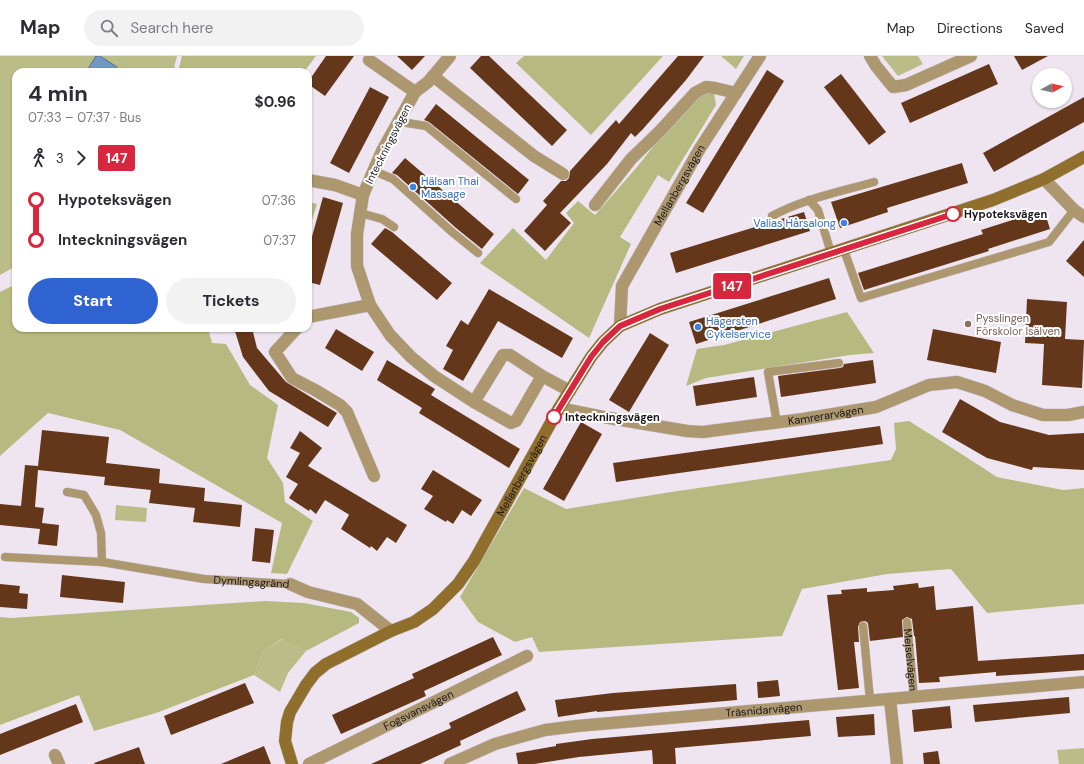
<!DOCTYPE html>
<meta charset="utf-8">
<style>
:root{--surface:#fff;--page:#f2f2f3;--text:#2b2b33;--muted:#7c7c81;--line:#e1e1e2;--accent:#3063d2}
body{margin:0;font-family:"DM Sans",sans-serif;background:var(--page);color:var(--text);height:100vh;display:flex;flex-direction:column;font-size:15px;white-space:nowrap}
*{box-sizing:border-box;margin:0}
p{font-size:13px;color:var(--muted)}
.icon{flex:none;width:22px;height:22px;fill:none;stroke:currentColor;stroke-width:2;stroke-linecap:round;stroke-linejoin:round}
.map{position:relative;flex:1;overflow:hidden}
.panel{position:absolute;left:12px;top:12px;width:300px;height:264px;display:flex;flex-direction:column;background:var(--surface);border-radius:12px;box-shadow:0 1px 3px #0004}
.panel>*{flex:none}
.badge{padding:0 8px;border-radius:3px;font-size:14px;line-height:26px}
.needle{width:26px;rotate:82deg}
.tools{position:absolute;left:1032px;top:12px;display:grid;gap:8px}
.tools a{display:grid;place-items:center;width:40px;height:40px;border-radius:50%;background:var(--surface);box-shadow:0 1px 3px #0004;font-size:20px}
.map>.badge{position:absolute;translate:-50% -50%;box-shadow:0 0 0 2px #fff}
.legs{display:flex;align-items:center;gap:6px;height:44px;padding:0 16px;font-size:13px}
.legs p{margin-inline-start:auto}
.overview{display:flex;align-items:center;justify-content:space-between;height:68px;padding:0 16px}
h1{font-size:22px;font-weight:700;line-height:30px}
.button{display:flex;gap:8px;margin-top:auto;padding:8px 16px}
.button a{flex:1;height:46px;border-radius:24px;background:var(--accent);color:#fff;font-size:16px;font-weight:700;line-height:46px;text-align:center}
.button a+a{background:var(--page);color:var(--text)}
ul{padding:0 16px;list-style:none}
li{display:flex;align-items:center;gap:14px;height:40px;font-size:15px}
li i{display:grid;place-items:center;width:6px;height:100%;margin:0 5px;background:currentColor}
li i::after{content:'';width:10px;height:10px;margin:-5px;border:3px solid;border-radius:50%;background:var(--surface)}
li p{margin-inline-start:auto}
li:first-child i{background:linear-gradient(#0000 50%,currentColor 0)}
li:last-child i{background:linear-gradient(currentColor 50%,#0000 0)}
header{display:flex;align-items:center;gap:24px;box-sizing:border-box;height:56px;padding:0 20px;background:var(--surface);border-bottom:1px solid var(--line)}
header strong{font-size:19px}
nav{display:flex;gap:22px;margin-inline-start:auto;font-size:14px}
.search{width:280px;height:36px;background:var(--page);display:flex;align-items:center;gap:10px;box-sizing:border-box;padding:0 14px;border-radius:22px;color:var(--muted);font-size:15px}
.map>svg:first-child{display:block}
</style>
<header>
<strong>Map</strong>
<div class="search"><svg class="icon" aria-label="search" viewBox="0 0 24 24"><circle cx="10" cy="10" r="6"/><path d="M15 15l6 6"/></svg>Search here</div>
<nav><a>Map</a><a>Directions</a><a>Saved</a></nav>
</header>
<div class="map">
<svg width="1084" height="708" viewBox="0 0 1084 708">
<rect width="100%" height="100%" fill="#eee5f1"/>
<g fill="#bbbd88">
<path d="M0 0H177L173 16H16V210L0 219Z"/>
<path d="M882 0H918L923 8 898 20Z"/>
<path d="M116 449 147 452 146 466 115 464Z"/>
<path d="M283 583 306 595 288 617 280 636 254 619 264 594Z"/>
<path d="M1084 692V708H1059L1057 694Z"/>
</g>
<g fill="#b7ba80">
<path d="M182 0H316L304 16H178Z"/>
<path d="M524 0H663L591 79 516 7Z"/>
<path d="M721 0H744L736 13Z"/>
<path d="M708 35 714 37 716 49 669 126 658 119 620 181 631 188 589 282 480 207 513 172 546 204 574 167 566 157 578 145 595 159 637 111 694 39Z"/>
<path d="M308 146 317 148 308 177Z"/>
<path d="M16 228V272H208L212 287 226 288 250 329 278 349 267 402 283 427 285 446 313 465 287 518 271 517 282 467 120 374 48 357 0 400V236Z"/>
<path d="M847 256 874 297 850 299 706 322 686 330 697 293 724 289Z"/>
<path d="M909 365 960 397 997 421 1063 434 1084 432V548L987 557 951 513 887 518 802 533 782 580 539 596 532 581 515 586 478 566 460 541 524 432 566 453 671 436 891 404 896 393 894 367Z"/>
<path d="M265 545 304 547 351 556 359 562V567L306 595 282 583 264 594 254 619 156 657 94 675 79 639 0 669V561L11 562Z"/>
</g>
<path fill="#7098c2" stroke="#567190" d="M96 0H100L117 11 114 16H86Z"/>
<g fill="#65371a">
<path d="M326 0H354L325 40 308 28V26Z"/>
<path d="M397 0H425L412 14Z"/>
<path d="M481 0H489L567 74 552 90 470 12Z"/>
<path d="M678 0H704L686 24 643 73 635 81 631 77 607 108 560 157 571 167 545 195 524 175 547 149 543 145 561 125H566L569 122 570 115 616 64 619 68Z"/>
<path d="M1014 0H1048L1022 14Z"/>
<path d="M989 8 998 28 910 67 901 47Z"/>
<path d="M767 14 784 25 703 157 686 147Z"/>
<path d="M841 18 886 76 869 89 824 31Z"/>
<path d="M370 31 389 41 349 117 330 107Z"/>
<path d="M1084 41V66L994 116 983 97Z"/>
<path d="M436 48 529 124 518 138 429 66 424 64Z"/>
<path d="M405 102 494 178 482 193 456 172 397 119 392 117Z"/>
<path d="M962 107 968 127 887 152 888 156 840 172 831 146Z"/>
<path d="M323 141 343 147 320 229 308 226V195Z"/>
<path d="M1044 154 1050 173 988 193 989 195 864 234 858 217 983 178 981 174Z"/>
<path d="M804 156 810 175 676 217 670 197Z"/>
<path d="M385 172 392 176 452 227 437 244 371 188Z"/>
<path d="M1084 184V221L1066 205Z"/>
<path d="M829 222 836 243 696 288 689 266Z"/>
<path d="M489 233 573 282 562 302 498 265 463 325 443 313 453 294 446 290 461 264 468 269Z"/>
<path d="M1027 243 1067 246 1065 283 1084 284 1082 332 1042 329 1044 288 1025 287Z"/>
<path d="M234 272H252L257 292 286 326 337 357 328 371 269 335 243 301Z"/>
<path d="M336 273 374 296 362 315 325 292Z"/>
<path d="M933 273 1001 286 996 317 927 304Z"/>
<path d="M650 277 669 289 629 356 609 344Z"/>
<path d="M387 304 435 333 431 339 520 393 509 412 419 357 422 352 377 324Z"/>
<path d="M873 304 876 327 781 341 778 320 840 312 843 311 844 308Z"/>
<path d="M754 321 757 341 696 350 693 330Z"/>
<path d="M960 343 1000 366 1049 379 1084 377V414L1033 411 1032 414 987 402 942 376Z"/>
<path d="M581 366 602 378 564 445 543 433Z"/>
<path d="M880 370 883 388 616 426 613 407Z"/>
<path d="M42 374 109 381 106 407 160 413 159 427 205 432 204 445 242 449 240 471 193 466 195 452 149 447 151 434 104 429 105 421 38 414 35 451 44 452 42 467 59 469 57 490 38 488 40 473 0 469V448L21 450 25 409 38 410Z"/>
<path d="M300 375 322 392 308 410 407 469 396 487 387 481 377 495 371 490 370 492 341 473 349 459 348 458 325 444 316 458 310 453 309 455 289 442 298 428 286 421 300 397 290 392Z"/>
<path d="M433 414 482 444 471 460 462 454 453 468 447 464 446 466 424 453 433 440 421 433Z"/>
<path d="M255 472 274 474 270 507 252 505Z"/>
<path d="M62 519 125 526 123 547 60 541Z"/>
<path d="M918 527 919 532 934 530 936 554 973 550 978 605 1084 598V614L996 620V616L939 621 940 626 919 627 915 580H914L912 563 907 561 902 564 903 581 870 585 868 567 865 565 860 566 858 571 859 586H854L859 632 838 634 827 539 842 538 841 534 867 532V536L894 534 893 530Z"/>
<path d="M0 528 20 530 19 537 28 538 27 553 0 551Z"/>
<path d="M493 581 502 599 424 635 426 640 341 678 332 659 414 622 412 618Z"/>
<path d="M778 624 780 640 758 642 757 626Z"/>
<path d="M245 627 254 647 171 679 164 660Z"/>
<path d="M736 628 737 644 597 656V655L558 661 555 644 613 637Z"/>
<path d="M517 635 526 654 460 685 461 689 420 708H371L451 672 449 667Z"/>
<path d="M1069 641 1070 657 975 666 973 649Z"/>
<path d="M76 648 83 666 0 699V678Z"/>
<path d="M950 650 952 672 914 676 912 654Z"/>
<path d="M874 658 875 679 838 681 836 661Z"/>
<path d="M809 664 811 680 675 692 676 708H653L652 694 579 701 534 708H518L516 697 556 690V688L592 683Z"/>
<path d="M264 690 271 708H221Z"/>
<path d="M139 691 145 708H95L94 707Z"/>
<path d="M938 695 940 708H924L923 697Z"/>
</g>
<g fill="none" stroke-linecap="round" stroke-linejoin="round">
<defs>
<g id="lane">
<path d="M400 62 407 67 426 70 516 143"/>
<path d="M374 115 393 123 452 176 478 197"/>
<path d="M809 144 818 154 831 197"/>
<path d="M360 157 382 163 394 171"/>
<path d="M772 160C803 143 839 136 874 126"/>
<path d="M844 194 861 242 1049 186 1074 154"/>
<path d="M777 367 768 316 839 307"/>
<path d="M67 436 84 439 96 459 101 477 102 506"/>
<path id="s1" d="M5 501 102 506 204 523 290 528"/>
<path id="s2" d="M907 566 914 641"/>
<path d="M863 570 870 644"/>
</g>
<g id="street">
<path d="M450 0 428 26 415 36 382 95 363 139 357 178V210L370 249 390 279 411 301 434 320 474 346 511 367 516 365 542 320 510 299H503L474 346"/>
<path d="M870 0 876 10 893 31 906 29 971 0"/>
<path d="M369 4 415 36"/>
<path d="M433 20 534 100 563 118"/>
<path d="M1044 123 1074 154 1084 161"/>
<path d="M308 124 335 129 363 139"/>
<path d="M595 149 631 103 659 76 695 37 706 31 715 32 736 37"/>
<path d="M308 261 370 249"/>
<path id="s3" d="M620 270 622 230 699 94 760 0"/>
<path d="M297 272 275 296 292 322 315 334 340 349 347 356 374 420"/>
<path d="M542 320 570 335"/>
<path id="s4" d="M559 352 609 362 687 375 703 376 803 363 876 351 929 329 957 326 985 335 1012 349 1043 359H1068L1084 356"/>
<path d="M290 528 308 536 357 548 391 575"/>
<path d="M890 643 897 708"/>
<path d="M55 699 59 708"/>
<path id="s5" d="M309 708 527 600"/>
<path id="s6" d="M450 708 495 688 545 674 577 670 1084 626"/>
</g>
<g id="secondary">
<path id="s7" d="M292 708 285 685 287 666 290 656 306 629 315 617 326 608 391 575 414 566 433 553 458 528 474 505 559 352 591 301 603 286 620 270 660 253 993 144 1044 123 1084 101"/>
</g>
</defs>
<use href="#lane" stroke="#c8c0ca" stroke-width="9"/>
<use href="#street" stroke="#c8c0ca" stroke-width="13"/>
<use href="#secondary" stroke="#c8c0ca" stroke-width="13"/>
<use href="#lane" stroke="#ad976e" stroke-width="8"/>
<use href="#street" stroke="#ad976e" stroke-width="12"/>
<use href="#secondary" stroke="#906f2c" stroke-width="12"/>
</g>
<g fill="none" stroke-linecap="round" stroke-linejoin="round">
<defs>
<path id="line-1" d="M554 361 591 301 603 286 620 270 660 253 953 158"/>
</defs>
<use href="#line-1" stroke="#fff" stroke-width="9"/>
<use href="#line-1" stroke="#d7263d" stroke-width="6"/>
</g>
<g fill="#3f7fe0" stroke="#fff" stroke-width="1.5">
<circle cx="413" cy="131" r="4"/>
<circle cx="844" cy="167" r="4"/>
<circle cx="698" cy="271" r="4"/>
</g>
<g fill="#fff" stroke="#d7263d" stroke-width="2">
<circle cx="953" cy="158" r="7"/>
<circle cx="554" cy="361" r="7"/>
</g>
<circle fill="#8d6e63" stroke="#fff" stroke-width="1.5" cx="968" cy="268" r="4"/>
<g text-anchor="middle" stroke-width="4" stroke-linejoin="round" paint-order="stroke">
<g font-size="11" fill="#19161a" stroke="#fff">
<text transform="translate(388 88) rotate(-63)" y="4">Inteckningsvägen</text>
<text dy="4" stroke="none"><textPath href="#s3" startOffset="156">Mellanbergsvägen</textPath></text>
<text dy="4" stroke="none"><textPath href="#s4" startOffset="270">Kamrerarvägen</textPath></text>
<text dy="4" stroke="none"><textPath href="#s7" startOffset="396">Mellanbergsvägen</textPath></text>
<text dy="4" stroke="none"><textPath href="#s1" startOffset="248">Dymlingsgränd</textPath></text>
<text dy="4" stroke="none"><textPath href="#s2" startOffset="38">Mejselvägen</textPath></text>
<text dy="4" stroke="none"><textPath href="#s6" startOffset="321">Träsnidarvägen</textPath></text>
<text dy="4" stroke="none"><textPath href="#s5" startOffset="122">Fogsvansvägen</textPath></text>
</g>
<g font-size="11" fill="#366cbe" stroke="#fff" text-anchor="start">
<text x="421" y="129">Hälsan Thai<tspan x="421" dy="13">Massage</tspan></text>
<text x="836" y="171" text-anchor="end">Valias Hårsalong</text>
<text x="706" y="269">Hägersten<tspan x="706" dy="13">Cykelservice</tspan></text>
</g>
<g font-size="11" font-weight="bold" fill="#19161a" stroke="#fff" text-anchor="start">
<text x="964" y="162">Hypoteksvägen</text>
<text x="565" y="365">Inteckningsvägen</text>
</g>
<g font-size="11" fill="#785e54" stroke="#fff" text-anchor="start">
<text x="976" y="266">Pysslingen<tspan x="976" dy="13">Förskolor Isälven</tspan></text>
</g>
</g>
</svg>
<div class="tools">
<a><svg class="needle" viewBox="-14 -14 28 28"><path d="M0-13l5 13h-10z" fill="#e53935"/><path d="M0 13l5-13h-10z" fill="#7c7c81"/></svg></a>
</div>
<b class="badge" style="left:732px;top:230px;background:#d7263d;color:#fff">147</b>
<section class="panel">
<div class="overview"><div><h1>4 min</h1><p>07:33 – 07:37 · Bus</p></div><b>$0.96</b></div>
<div class="legs"><svg class="icon" aria-label="walk" viewBox="0 0 24 24"><circle cx="13" cy="4" r="2"/><path d="M13 8l-2 6 4 7M11 14l-3 7M7 12l3-4h3l4 4"/></svg>3<svg class="icon" aria-label="forward" viewBox="0 0 24 24"><path d="M9 5l7 7-7 7"/></svg><b class="badge" style="background:#d7263d;color:#fff">147</b></div>
<ul>
<li><i style="color:#d7263d"></i><b>Hypoteksvägen</b><p>07:36</p></li>
<li><i style="color:#d7263d"></i><b>Inteckningsvägen</b><p>07:37</p></li>
</ul>
<div class="button"><a>Start</a><a>Tickets</a></div>
</section>
</div>
